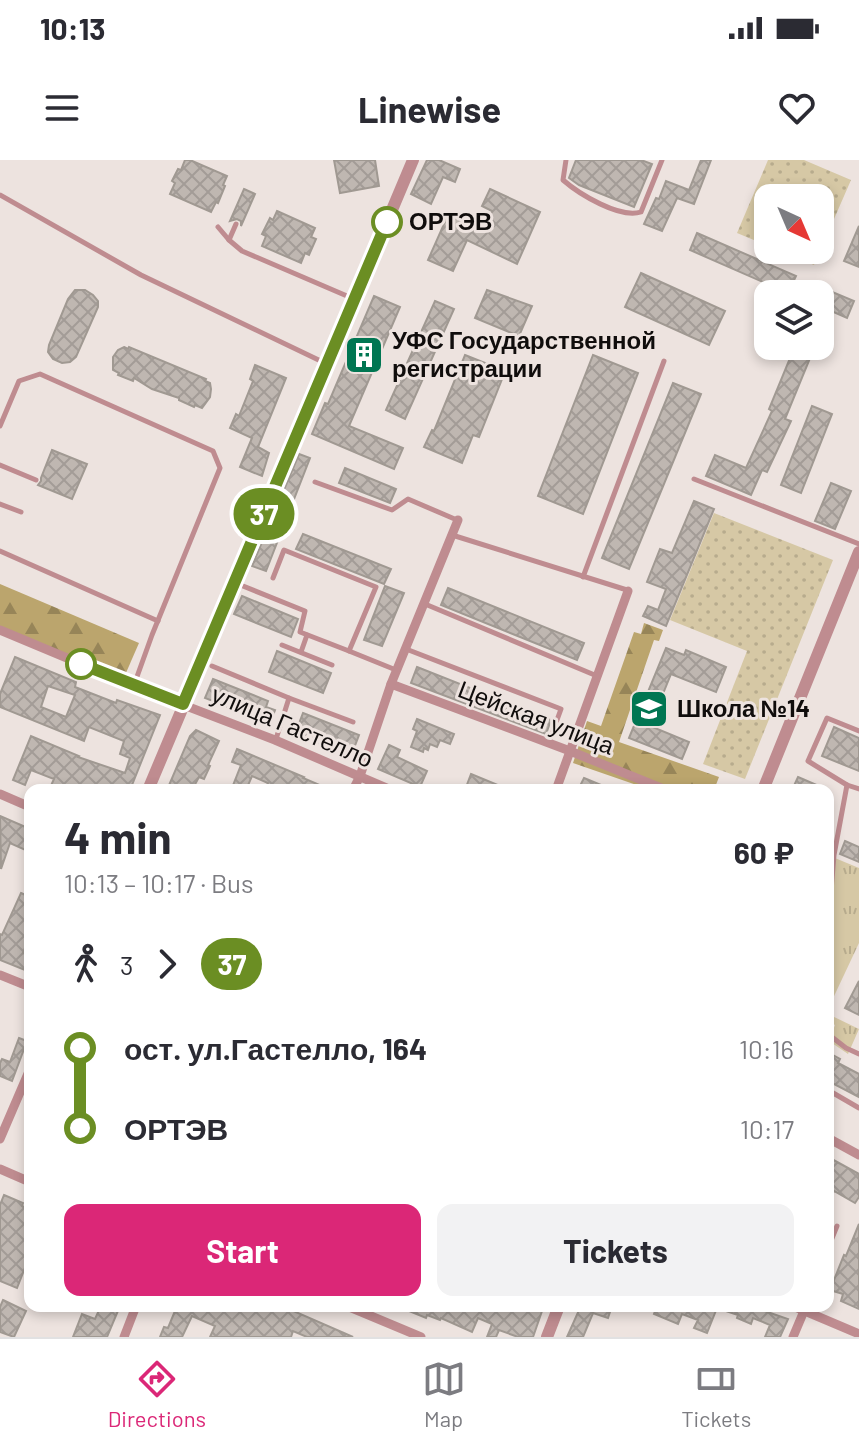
<!DOCTYPE html>
<meta charset="utf-8">
<style>
:root{--surface:#fff;--page:#f2f2f3;--text:#2b2b33;--muted:#7c7c81;--line:#e1e1e2;--accent:#db2777}
body{margin:0;font-family:Barlow,sans-serif;background:var(--page);color:var(--text);height:100vh;display:flex;flex-direction:column;font-size:30px;white-space:nowrap}
*{box-sizing:border-box;margin:0}
p{font-size:26px;color:var(--muted)}
.icon{flex:none;width:44px;height:44px;fill:none;stroke:currentColor;stroke-width:2;stroke-linecap:round;stroke-linejoin:round}
.map{position:relative;flex:1;overflow:hidden}
.side{position:absolute;left:24px;top:624px;width:810px;height:528px;display:flex;flex-direction:column;background:var(--surface);border-radius:16px;box-shadow:0 4px 12px #0003}
.side>*{flex:none}
.badge{padding:0 16px;border-radius:26px;font-size:28px;line-height:52px}
.needle{width:52px;rotate:136deg}
.controls{position:absolute;left:754px;top:24px;display:grid;gap:16px}
.controls a{display:grid;place-items:center;width:80px;height:80px;border-radius:16px;background:var(--surface);box-shadow:0 4px 12px #0003;font-size:40px}
.map>.badge{position:absolute;translate:-50% -50%;box-shadow:0 0 0 4px #fff}
.legs{display:flex;align-items:center;gap:12px;height:88px;padding:0 40px;font-size:26px}
.legs p{margin-inline-start:auto}
.overview{display:flex;align-items:center;justify-content:space-between;height:136px;padding:0 40px}
h1{font-size:44px;font-weight:700;line-height:60px}
.button{display:flex;gap:16px;margin-top:auto;padding:16px 40px}
.button a{flex:1;height:92px;border-radius:16px;background:var(--accent);color:#fff;font-size:32px;font-weight:700;line-height:92px;text-align:center}
.button a+a{background:var(--page);color:var(--text)}
ul{padding:0 40px;list-style:none}
li{display:flex;align-items:center;gap:28px;height:80px;font-size:30px}
li i{display:grid;place-items:center;width:12px;height:100%;margin:0 10px;background:currentColor}
li i::after{content:'';width:20px;height:20px;margin:-10px;border:6px solid;border-radius:50%;background:var(--surface)}
li p{margin-inline-start:auto}
li:first-child i{background:linear-gradient(#0000 50%,currentColor 0)}
li:last-child i{background:linear-gradient(currentColor 50%,#0000 0)}
.status{display:flex;justify-content:space-between;align-items:center;height:56px;padding:0 40px;background:var(--surface);direction:ltr}
.status svg{height:22px;fill:currentColor}
header{display:flex;justify-content:space-between;align-items:center;height:104px;padding:0 40px;background:var(--surface);font-size:36px;font-weight:700}
.tabs{display:flex;justify-content:space-around;align-items:center;height:112px;border-top:2px solid var(--line);background:var(--surface);font-size:22px;color:var(--muted)}
.tabs a{display:grid;justify-items:center;gap:4px}
.tabs .active{color:var(--accent)}
.map>svg:first-child{display:block}
</style>
<div class="status"><b>10:13</b><svg viewBox="0 0 49 12"><path d="M0 12V9h3v3zM5 12V6h3v6zM10 12V3h3v9zM15 12V0h3v12zM26 1h20v11H26zM47 4h2v5h-2z"/></svg></div>
<header><svg class="icon" aria-label="menu" viewBox="0 0 24 24"><path d="M4 6h16M4 12h16M4 18h16"/></svg>Linewise<svg class="icon" aria-label="heart" viewBox="0 0 24 24"><path d="M12 20l-8-8c-3-5 5-10 8-4 3-6 11-1 8 4z"/></svg></header>
<div class="map">
<svg width="859" height="1177" viewBox="0 0 859 1177">
<defs>
<pattern id="grass-dots" width="8" height="8" patternUnits="userSpaceOnUse" patternTransform="scale(2)"><rect width="8" height="8" fill="#d6c8a5"/><path d="M2 2h.1M6 6h.1" fill="none" stroke="#b7ab8d" stroke-width="1.8" stroke-linecap="round"/></pattern>
<pattern id="forest-firs" width="22" height="20" patternUnits="userSpaceOnUse" patternTransform="scale(2)"><rect width="22" height="20" fill="#bba56d"/><path d="M5 1l3.5 6h-7zM16 11l3.5 6h-7z" fill="#978558"/></pattern>
<pattern id="park-tufts" width="24" height="20" patternUnits="userSpaceOnUse" patternTransform="scale(2)"><rect width="24" height="20" fill="#d6c8a5"/><path d="M3 7l-1-3M5 7V3M7 7l1-3M15 17l-1-3M17 17v-4M19 17l1-3" fill="none" stroke="#b7ab8d"/></pattern>
<pattern id="building-cross-hatch" width="8" height="8" patternUnits="userSpaceOnUse" patternTransform="scale(2)"><rect width="8" height="8" fill="#bfb7b1"/><path d="M0 0l8 8M0 8l8-8" fill="none" stroke="#a39c97"/></pattern>
</defs>
<rect width="100%" height="100%" fill="#ede3df"/>
<g fill="url(#grass-dots)">
<path d="M768 0H804L851 20 814 105 777 90H820V38H768V86L737 73Z"/>
<path d="M714 353 833 400 745 619 703 604 747 491 670 460Z"/>
</g>
<g fill="url(#forest-firs)">
<path d="M0 424 139 483 122 522 0 470Z"/>
<path d="M644 463 663 470 659 481 654 480 619 582 719 617 714 630H651L573 603 587 561 601 566 634 472 641 474Z"/>
</g>
<g fill="url(#park-tufts)">
<path d="M830 696 859 708V783L828 849V701Z"/>
<path d="M828 854 859 869 848 894 829 881 835 865 828 861Z"/>
</g>
<g fill="url(#building-cross-hatch)" stroke="#a09992" stroke-width="2" fill-rule="evenodd">
<path d="M185 0H190L227 16 223 25 225 26 218 43 216 42 211 52 170 34 175 23 172 21 178 9 181 10Z"/>
<path d="M334 0H375L379 26 340 33Z"/>
<path d="M427 0H439L460 9 455 22 443 17 431 44 411 34Z"/>
<path d="M576 0H641L652 4 634 47 579 25 569 18Z"/>
<path d="M701 0H711L694 44 677 38 662 71 644 64 656 38 659 39 666 21 689 30Z"/>
<path d="M244 29 255 34 241 66V61L237 59 230 61Z"/>
<path d="M490 29 540 52 517 104 467 80 453 111 428 100 448 55 483 70 492 51 482 46Z"/>
<path d="M277 51 315 68 311 77 316 79 309 95 305 93 301 103 262 86 266 76 262 74 270 58 273 60Z"/>
<path d="M859 66V107L844 101Z"/>
<path d="M697 73 796 116 788 133 690 90Z"/>
<path d="M641 113 725 151 709 185 625 147Z"/>
<path d="M825 129 854 141 847 158 820 146V140Z"/>
<path d="M75 130H85L93 135 98 141V147L76 197 70 202 62 203 53 199 48 192 49 185 68 139Z"/>
<path d="M487 130 532 146 519 176 475 158Z"/>
<path d="M374 136 400 147 349 266 403 288 394 309 312 274 325 243 328 244Z"/>
<path d="M435 141 454 149 405 259 386 250Z"/>
<path d="M795 186H815L785 259 791 261 767 312 762 310 751 335 706 316 715 295 746 308 772 251 769 249Z"/>
<path d="M124 187 128 189 129 187 206 219 205 221 210 223 211 229 210 237 202 248 195 245 194 247 179 240V238L152 229 134 218 133 221 118 215 119 213 113 210V197L118 190Z"/>
<path d="M465 195 495 207 496 205 506 209 479 277 473 275 462 303 424 287 432 270 434 271Z"/>
<path d="M593 195 638 213 583 354 538 336Z"/>
<path d="M255 205 286 218 258 287 269 293 262 316 240 307 252 278 230 268 236 254 239 256 253 221 250 219Z"/>
<path d="M673 223 701 234 629 409 602 398Z"/>
<path d="M812 246 832 254 801 333 781 325Z"/>
<path d="M52 290 87 304 72 339 38 325 41 321V318Z"/>
<path d="M299 294 310 298 266 411 252 406Z"/>
<path d="M345 308 396 329 390 343 339 323Z"/>
<path d="M831 323 851 331 835 369 815 361Z"/>
<path d="M694 341 714 349 666 466 643 456 648 446 658 450 666 429 647 422 660 389 672 393Z"/>
<path d="M303 374 391 409 384 424 296 389Z"/>
<path d="M385 426 404 433 382 486 364 480Z"/>
<path d="M448 428 584 483 577 500 441 445Z"/>
<path d="M242 436 298 459 291 477 234 454Z"/>
<path d="M666 488 684 495 686 490 726 507 716 532 671 514 650 566 689 582 682 599 629 578Z"/>
<path d="M277 491 331 513 323 533 269 512Z"/>
<path d="M15 497 76 522 75 527 116 543 117 540 160 555 130 630H49L54 619 31 610 25 625 13 620 31 576 79 596 78 597 125 613 130 598 120 594 124 581 89 567 84 581 0 547V534ZM48 526 75 535 66 557 41 547Z"/>
<path d="M417 507 551 560 546 574 411 523Z"/>
<path d="M213 519 268 541 266 547 275 550 270 563 205 538Z"/>
<path d="M303 553 359 575 351 596 295 574Z"/>
<path d="M417 559 454 574 450 584 440 580 437 587 430 584 428 590 424 588 423 592 411 587 417 571 413 569Z"/>
<path d="M834 567 859 578V611L822 596Z"/>
<path d="M196 570 219 581 208 605 210 606 204 619 199 617 192 630H167L190 576Z"/>
<path d="M389 585 400 590 397 597 427 611 420 627 378 609Z"/>
<path d="M237 589 304 617 303 618 331 630H265L268 623 252 616 246 630 232 628 241 605 232 602Z"/>
<path d="M471 614 510 630H465Z"/>
<path d="M798 617 828 630H792Z"/>
<path d="M584 618 613 630H578Z"/>
<path d="M0 656 30 669V692L10 683 1 709Z"/>
<path d="M845 681 859 687V702L840 694Z"/>
<path d="M21 733 30 737V775L23 793 30 796V812L0 800V774L2 775Z"/>
<path d="M859 821V855L845 848Z"/>
<path d="M19 878 27 881 12 921 0 916V903L2 899 10 902Z"/>
<path d="M831 894 840 899 838 903 859 914V937L828 921V900Z"/>
<path d="M828 997 859 1014V1037L855 1043 834 1031 828 1043Z"/>
<path d="M4 1035 23 1043 22 1046 30 1049V1095L17 1128 0 1121V1045Z"/>
<path d="M859 1064V1149L841 1141 843 1134 830 1130 844 1095 846 1096Z"/>
<path d="M3 1140 26 1151 14 1177 0 1172V1147Z"/>
<path d="M101 1146H120L107 1177H73L82 1154 95 1159Z"/>
<path d="M177 1146H277L289 1151V1149L353 1177H307L293 1171 291 1177H210L215 1166 192 1156 182 1177H160L164 1167 168 1168Z"/>
<path d="M397 1146H531L542 1151 533 1177H518L499 1170 496 1177H487L492 1164 478 1158 472 1172 441 1158 440 1160 427 1155 426 1158Z"/>
<path d="M577 1146H612L608 1158 593 1153 583 1177H567L580 1148Z"/>
<path d="M657 1146H750L788 1159 780 1177H765L770 1165 753 1158 751 1164 737 1158 738 1155 717 1148 707 1173 694 1168 698 1160 682 1154 678 1164 654 1154Z"/>
</g>
<g fill="none" stroke-linecap="round" stroke-linejoin="round">
<g stroke="#bf8c90" stroke-width="5">
<path d="M566 0 563 20C579 34 620 59 641 52L662 0"/>
<path d="M0 35 141 115 327 204"/>
<path d="M218 67 229 80 242 91 354 139"/>
<path d="M229 80 236 64"/>
<path d="M0 266 19 221 40 214 213 291 220 308 152 475 134 525"/>
<path d="M0 305 36 320"/>
<path d="M694 319 859 384"/>
<path d="M315 322 392 350 408 339 457 360"/>
<path d="M0 344 21 352"/>
<path d="M452 375 627 430"/>
<path d="M0 391 158 461"/>
<path d="M583 417 664 201"/>
<path d="M273 418 284 390 376 427 349 491 396 510"/>
<path d="M238 424 305 451 300 472 349 491"/>
<path d="M425 444 597 516"/>
<path d="M282 485 332 505"/>
<path d="M406 489 561 549 549 582"/>
<path d="M301 492 307 475"/>
<path d="M212 506 289 538 276 579"/>
<path d="M289 538 353 562"/>
<path d="M859 571 827 558 808 601 847 625 859 629"/>
<path d="M828 742 831 731 834 695 847 625"/>
<path d="M828 874 846 888 859 894"/>
<path d="M828 930 859 948"/>
<path d="M828 1088 837 1066"/>
</g>
<g stroke="#bf8c90" stroke-width="9">
<path d="M0 470 134 526 275 580 391 630"/>
<path d="M391 524 570 591 666 630"/>
<path d="M353 630 360 616 391 524 458 360"/>
<path d="M556 630 628 431"/>
<path d="M0 634 30 647"/>
<path d="M0 815 30 827"/>
<path d="M828 978 859 995"/>
<path d="M0 979 30 909"/>
<path d="M0 1009 30 1022"/>
<path d="M347 1146 421 1177"/>
<path d="M793 1146 859 1174"/>
<path d="M124 1177 136 1146"/>
<path d="M793 1177 804 1151"/>
</g>
<g stroke="#bf8c90" stroke-width="12">
<path d="M148 630 413 0"/>
<path d="M763 630 859 392"/>
<path d="M547 1177 559 1146"/>
</g>
</g>
<g fill="none" stroke-linecap="round" stroke-linejoin="round">
<defs>
<path id="line-1" d="M81 504 183 544 387 62"/>
</defs>
<use href="#line-1" stroke="#fff" stroke-width="18"/>
<use href="#line-1" stroke="#6b8e23" stroke-width="12"/>
</g>
<defs>
<symbol id="building-square" viewBox="-11 -11 22 22"><rect x="-9" y="-9" width="18" height="18" rx="4" fill="#007652" stroke="#ede3df"/><path d="M-4-6H4V6H1V3H-1V6H-4ZM-2.5-4.3h1.7v1.8h-1.7ZM.8-4.3h1.7v1.8H.8ZM-2.5-1h1.7V.8h-1.7ZM.8-1h1.7V.8H.8Z" fill="#fff"/></symbol>
<symbol id="school-square" viewBox="-11 -11 22 22"><rect x="-9" y="-9" width="18" height="18" rx="4" fill="#007652" stroke="#ede3df"/><path d="M0-5L7-2L0 1L-7-2ZM-4 1L0 2.5L4 1V4Q0 6-4 4Z" fill="#fff"/></symbol>
</defs>
<g fill-rule="evenodd">
<use href="#building-square" x="342" y="173" width="44" height="44"/>
<use href="#school-square" x="627" y="527" width="44" height="44"/>
</g>
<g fill="#fff" stroke="#6b8e23" stroke-width="4">
<circle cx="387" cy="62" r="14"/>
<circle cx="81" cy="504" r="14"/>
</g>
<g text-anchor="middle" stroke-width="6" stroke-linejoin="round" paint-order="stroke">
<g font-size="24" font-weight="bold" fill="#100d0c" stroke="#ede3df" text-anchor="start">
<text x="409" y="70">ОРТЭВ</text>
</g>
<g font-size="24" font-weight="bold" fill="#100d0c" stroke="#ede3df" text-anchor="start">
<text x="392" y="189">УФС Государственной<tspan x="392" dy="28">регистрации</tspan></text>
<text x="677" y="557">Школа №14</text>
</g>
<g font-size="24" fill="#100d0c" stroke="#ede3df">
<text transform="translate(536 558) rotate(21)" y="8">Цейская улица</text>
<text transform="translate(292 567) rotate(23)" y="8">улица Гастелло</text>
</g>
</g>
</svg>
<div class="controls">
<a><svg class="needle" viewBox="-14 -14 28 28"><path d="M0-13l5 13h-10z" fill="#e53935"/><path d="M0 13l5-13h-10z" fill="#7c7c81"/></svg></a>
<a><svg class="icon" aria-label="layers" viewBox="0 0 24 24"><path d="M12 4l9 5-9 5-9-5zM3 14l9 5 9-5"/></svg></a>
</div>
<b class="badge" style="left:264px;top:354px;background:#6b8e23;color:#fff">37</b>
<section class="side">
<div class="overview"><div><h1>4 min</h1><p>10:13 – 10:17 · Bus</p></div><b>60 ₽</b></div>
<div class="legs"><svg class="icon" aria-label="walk" viewBox="0 0 24 24"><circle cx="13" cy="4" r="2"/><path d="M13 8l-2 6 4 7M11 14l-3 7M7 12l3-4h3l4 4"/></svg>3<svg class="icon" aria-label="forward" viewBox="0 0 24 24"><path d="M9 5l7 7-7 7"/></svg><b class="badge" style="background:#6b8e23;color:#fff">37</b></div>
<ul>
<li><i style="color:#6b8e23"></i><b>ост. ул.Гастелло, 164</b><p>10:16</p></li>
<li><i style="color:#6b8e23"></i><b>ОРТЭВ</b><p>10:17</p></li>
</ul>
<div class="button"><a>Start</a><a>Tickets</a></div>
</section>
</div>
<nav class="tabs">
<a class="active"><svg class="icon" aria-label="directions" viewBox="0 0 24 24"><path d="M12 3l9 9-9 9-9-9zM9 14v-3h6M13 9l2 2-2 2"/></svg>Directions</a>
<a><svg class="icon" aria-label="map" viewBox="0 0 24 24"><path d="M3 6l6-2 6 2 6-2v14l-6 2-6-2-6 2zM9 4v14M15 6v14"/></svg>Map</a>
<a><svg class="icon" aria-label="tickets" viewBox="0 0 24 24"><path d="M3 7h18v10H3zM15 7v10"/></svg>Tickets</a>
</nav>
